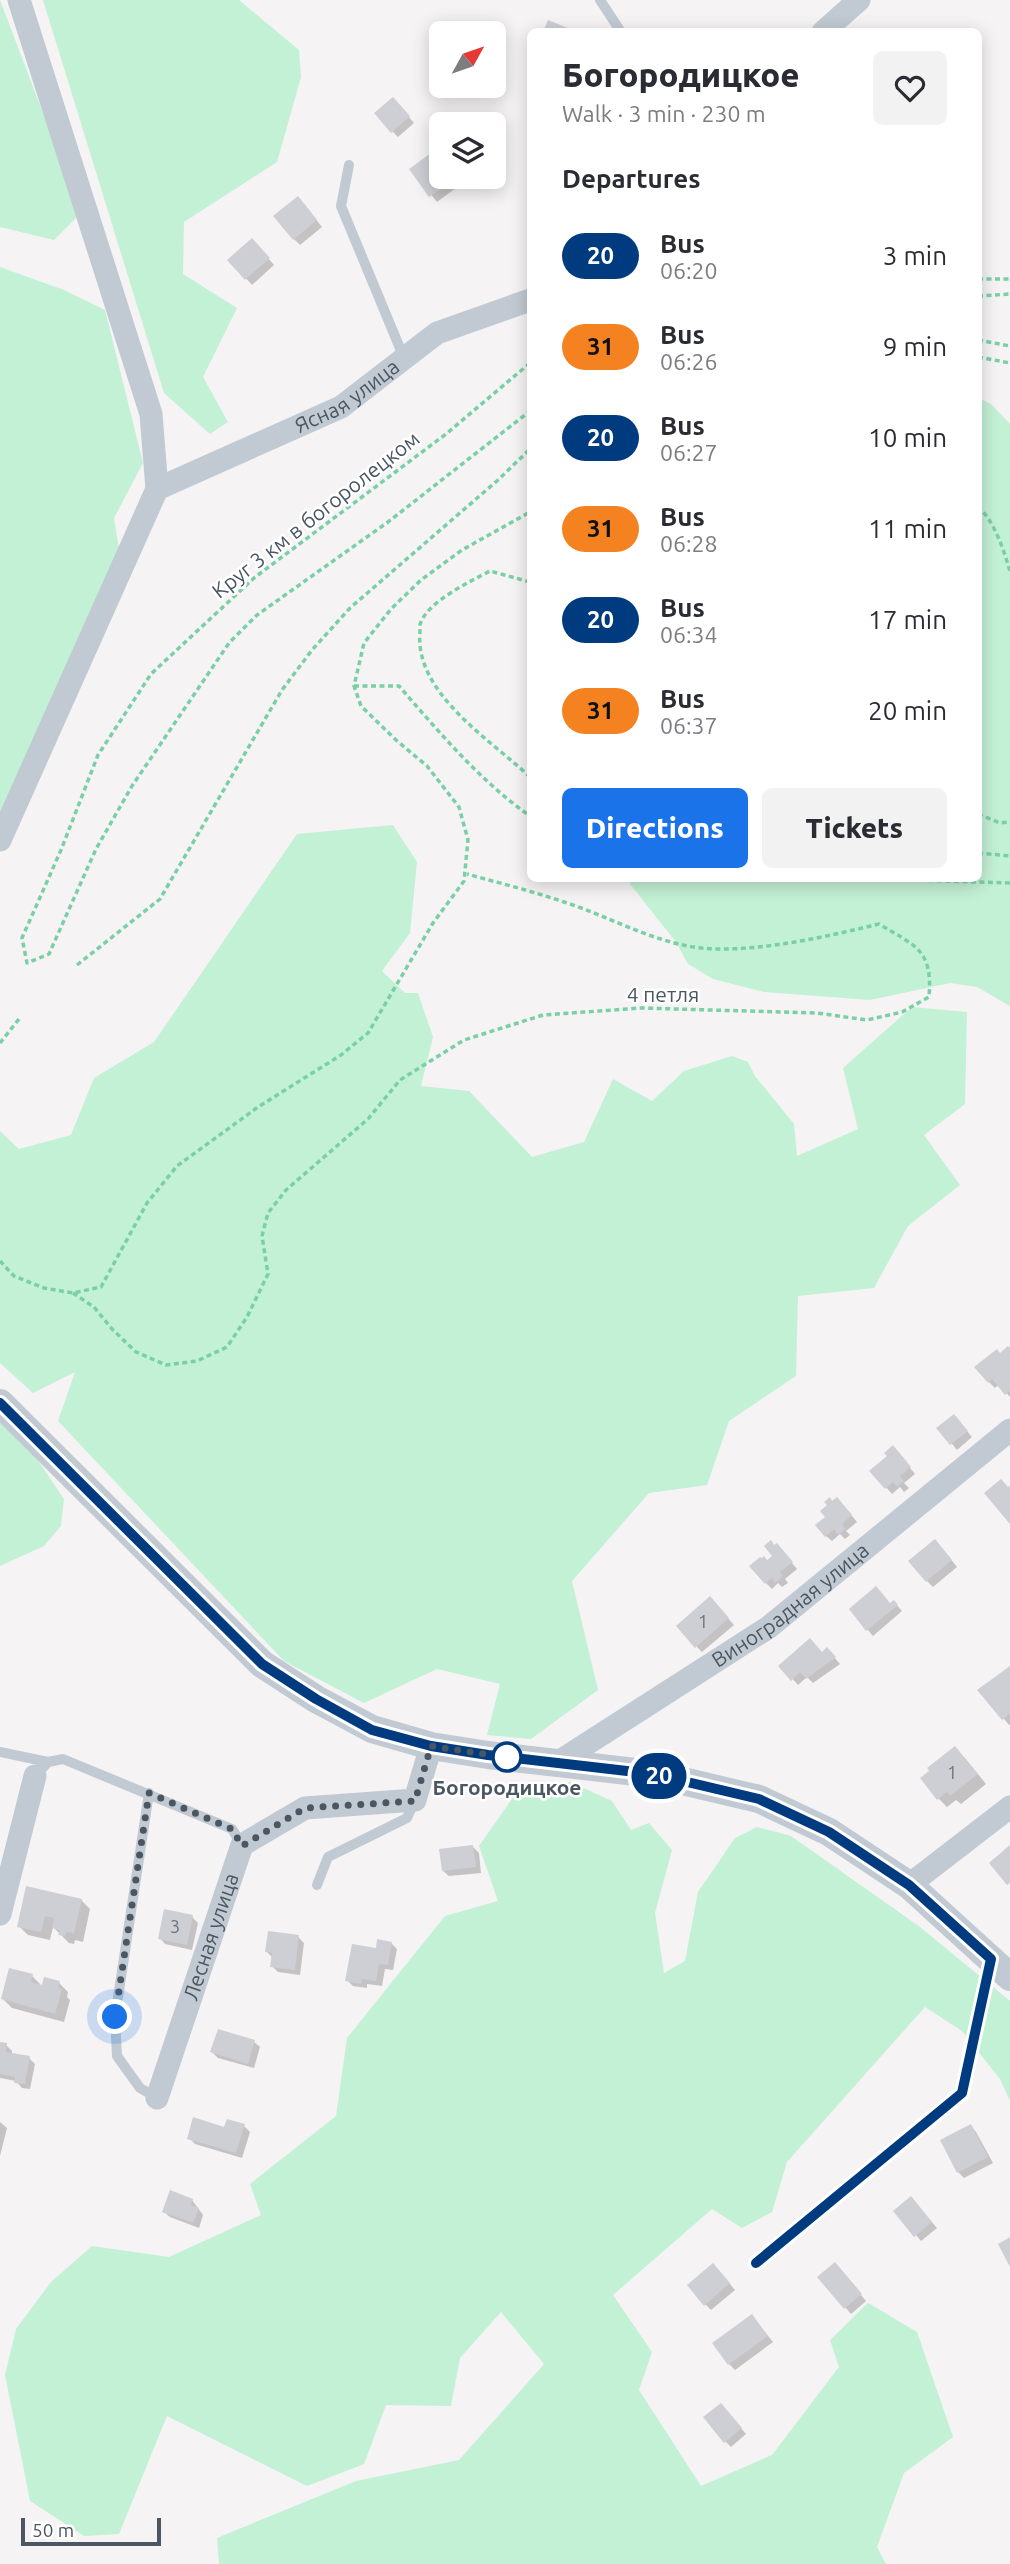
<!DOCTYPE html>
<meta charset="utf-8">
<style>
:root{--surface:#fff;--page:#f2f2f3;--text:#2b2b33;--muted:#7c7c81;--accent:#1a73e8}
body{margin:0;font-family:Ubuntu,sans-serif;background:var(--page);color:var(--text);height:100vh;display:flex;flex-direction:column;font-size:26px;white-space:nowrap}
*{box-sizing:border-box;margin:0}
p{font-size:23px;color:var(--muted)}
.icon{flex:none;width:38px;height:38px;fill:none;stroke:currentColor;stroke-width:2;stroke-linecap:round;stroke-linejoin:round}
.map{position:relative;flex:1;overflow:hidden}
.drawer{position:absolute;left:527px;top:28px;width:455px;height:854px;display:flex;flex-direction:column;background:var(--surface);border-radius:10px;box-shadow:0 4px 18px #0003}
.drawer>*{flex:none}
.badge{padding:0 14px;border-radius:23px;font-size:24px;line-height:46px}
.needle{width:46px;rotate:50deg}
.fabs{position:absolute;left:429px;top:21px;display:grid;gap:14px}
.fabs a{display:grid;place-items:center;width:77px;height:77px;border-radius:10px;background:var(--surface);box-shadow:0 4px 18px #0003;font-size:35px}
.scale{position:absolute;left:21px;bottom:18px;width:140px;box-sizing:border-box;padding-left:7px;border:4px solid #4a5661;border-top:0;font-size:19px;line-height:24px;white-space:nowrap;color:#4a5661;-webkit-text-stroke:5px #fff;paint-order:stroke}
.you{position:absolute;width:35px;height:35px;margin:-18px;border:5px solid #fff;border-radius:50%;background:#1a73e8;box-shadow:0 0 0 10px #1a73e833}
.map>.badge{position:absolute;translate:-50% -50%;box-shadow:0 0 0 4px #fff}
h2{padding:0 35px;font-size:26px;line-height:63px}
.round{display:grid;place-items:center;flex:none;width:74px;height:74px;border-radius:10px;background:var(--page)}
.overview{display:flex;align-items:center;justify-content:space-between;height:119px;padding:0 35px}
h1{font-size:33px;font-weight:800;line-height:52px}
.cta{display:flex;gap:14px;margin-top:auto;padding:14px 35px}
.cta a{flex:1;height:80px;border-radius:10px;background:var(--accent);color:#fff;font-size:28px;font-weight:800;line-height:80px;text-align:center}
.cta a+a{background:var(--page);color:var(--text)}
ul{padding:0;list-style:none}
li{display:flex;align-items:center;gap:21px;height:91px;padding:0 35px}
li div{flex:1}
li b{display:block;font-size:26px}
li em{font-style:normal}
li .badge{min-width:77px;font-weight:700;text-align:center}
.map>svg:first-child{display:block}
</style>
<div class="map">
<svg width="1010" height="2564" viewBox="0 0 1010 2564">
<rect width="100%" height="100%" fill="#f5f3f3"/>
<g fill="#c3f1d5">
<path d="M0 0 81 213 54 240 0 227Z"/>
<path d="M43 0H239L299 50 301 77 277 162 184 222 183 274 237 308 203 377 228 422 210 434 164 393Z"/>
<path d="M0 267 64 290 105 310 143 463 114 518 121 562 0 816Z"/>
<path d="M978 398 991 404 1010 424V1006L977 987 950 983 870 1000 764 992 713 979 688 964 676 942 630 884 631 879 978 878Z"/>
<path d="M393 825 417 862 410 933 382 971 405 993H418L433 1037 421 1086 469 1091 532 1157 584 1142 613 1079 652 1101 684 1071 732 1056 748 1062 755 1076 794 1124 797 1156 858 1129 843 1068 912 1007 967 1012 965 1104 924 1135 960 1185 908 1226 874 1288 798 1296 796 1376 729 1421 707 1485 649 1493 572 1581 598 1690 531 1739 487 1735 500 1684 437 1669 364 1703 284 1661 58 1421 75 1372 33 1393 0 1363V1131L19 1149 71 1135 94 1078 154 1042 297 834Z"/>
<path d="M0 1420 33 1453 64 1499 61 1526 44 1546 0 1566Z"/>
<path d="M570 1782 612 1801 631 1830 649 1823 672 1850 655 1913 664 1973 685 1961 698 1892 735 1838 757 1827 791 1836 920 1927 1010 2001V2101L1000 2079 962 2031 925 2007 787 2162 772 2212 742 2228 712 2209 613 2295 652 2352 639 2390 701 2486 772 2455 839 2367 830 2340 868 2303 917 2332 953 2437 904 2473 877 2547 886 2564H219L217 2538 356 2481 459 2460 544 2364 501 2312 460 2358 451 2406 386 2405 364 2464 307 2486 167 2416 119 2534 84 2536 30 2501 5 2375 16 2329 51 2282 92 2246 169 2257 261 2215 250 2184 336 2116 347 2038 445 1916 498 1901 479 1846 514 1796Z"/>
</g>
<g fill="#0003">
<path d="M399 105 414 123 398 137 392 131Z"/>
<path d="M441 168V177H447L456 188 437 202 411 169Z"/>
<path d="M304 204 322 227 300 245 294 239Z"/>
<path d="M252 240 274 265 252 285 229 260Z"/>
<path d="M1010 1350V1397L999 1384 995 1388 989 1382 1000 1355Z"/>
<path d="M959 1422 972 1437 957 1450 939 1428Z"/>
<path d="M898 1453 915 1474 904 1483 909 1488 904 1492 900 1487 892 1494 872 1471Z"/>
<path d="M833 1503 843 1505 857 1522 846 1531 850 1535 845 1539 840 1534 832 1541 826 1536 829 1506Z"/>
<path d="M941 1547 957 1567 933 1587 927 1581Z"/>
<path d="M782 1551 797 1569 785 1579 788 1583 782 1587 778 1583 772 1589 766 1583Z"/>
<path d="M894 1602 902 1611 873 1636 851 1610 891 1605Z"/>
<path d="M716 1605 734 1625 702 1652 697 1647Z"/>
<path d="M827 1649 840 1664 813 1683 807 1677 798 1685 781 1666 822 1654Z"/>
<path d="M1010 1669V1724L1009 1725 980 1690Z"/>
<path d="M964 1757 986 1784 961 1804 956 1800 947 1807 938 1798Z"/>
<path d="M473 1847 479 1853 481 1873 449 1876 443 1871Z"/>
<path d="M81 1900 90 1909 83 1942 75 1940 74 1944 69 1943 53 1927 50 1940 28 1935 19 1926Z"/>
<path d="M192 1917 198 1923 192 1950 165 1944 160 1938Z"/>
<path d="M298 1937 304 1943 300 1975 278 1972 272 1966 273 1958 267 1952Z"/>
<path d="M391 1943 397 1949 393 1970 385 1969 382 1986 367 1984V1988L353 1986 347 1980 377 1950Z"/>
<path d="M32 1976 43 1987 59 1983 68 1992 67 1997 70 2000 64 2022 12 2008 3 1999Z"/>
<path d="M254 2042 260 2047 254 2068 218 2058 212 2052Z"/>
<path d="M0 2044 6 2045 12 2051V2055L29 2058 35 2064 30 2089 22 2088 16 2081 0 2078Z"/>
<path d="M0 2122 7 2128 0 2156Z"/>
<path d="M244 2126 250 2132 242 2158 195 2144 189 2138Z"/>
<path d="M971 2126 976 2132 993 2163 964 2178 958 2172Z"/>
<path d="M192 2200 203 2215 199 2228 170 2217 164 2212Z"/>
<path d="M917 2205 937 2228 921 2241 916 2235Z"/>
<path d="M840 2270 866 2301 851 2314 819 2277Z"/>
<path d="M719 2271 735 2290 711 2310 705 2304Z"/>
<path d="M752 2316 773 2342 735 2370 729 2364Z"/>
<path d="M726 2411 746 2434 731 2447 725 2441Z"/>
</g>
<g fill="#cdcfd5">
<path d="M548 20 575 31V32H543Z"/>
<path d="M393 97 410 116 391 133 374 113Z"/>
<path d="M431 153 441 167V177H448L451 182 429 197 409 169Z"/>
<path d="M298 196 317 220 293 240 273 216Z"/>
<path d="M252 238 270 258 245 280 227 260Z"/>
<path d="M1008 1346 1010 1348V1391L1005 1395 992 1379 988 1383 974 1367 997 1349 1000 1353Z"/>
<path d="M954 1414 968 1431 950 1445 936 1428Z"/>
<path d="M893 1445 911 1467 900 1476 904 1481 897 1487 893 1482 885 1489 869 1471 887 1456 884 1453Z"/>
<path d="M1001 1479 1008 1487 1010 1486V1524L984 1493Z"/>
<path d="M830 1497 832 1501 837 1497 852 1515 842 1524 846 1529 838 1535 834 1529 825 1537 815 1525 825 1517 820 1511 827 1505 824 1502Z"/>
<path d="M935 1539 952 1560 926 1582 908 1561Z"/>
<path d="M771 1540 774 1545 777 1543 793 1562 780 1572 783 1576 775 1583 772 1578 765 1584 749 1566 760 1557 762 1558 764 1556 767 1560 772 1556 764 1546Z"/>
<path d="M876 1586 890 1603 894 1600 898 1605 866 1631 849 1609Z"/>
<path d="M710 1596 729 1618 695 1648 676 1626Z"/>
<path d="M810 1638 822 1652 827 1647 836 1657 806 1679 800 1672 791 1681 778 1666Z"/>
<path d="M1010 1666V1714L1002 1720 977 1690Z"/>
<path d="M955 1746 978 1774 950 1796 947 1792 937 1800 920 1778 929 1771 927 1768Z"/>
<path d="M473 1845 476 1867 442 1871 439 1849Z"/>
<path d="M1010 1845V1883L1007 1885 989 1863Z"/>
<path d="M26 1886 82 1899 74 1933 66 1932 65 1936 58 1935 60 1930 52 1928 54 1918 45 1916 41 1932 17 1927Z"/>
<path d="M164 1909 193 1915 187 1945 158 1939Z"/>
<path d="M268 1931 299 1935 295 1970 270 1967 272 1953 265 1952Z"/>
<path d="M377 1939 392 1942 388 1965 379 1964 376 1981 362 1979 361 1984 345 1981 352 1944 376 1948Z"/>
<path d="M9 1968 33 1974 31 1982 42 1985 44 1977 60 1981 58 1988 62 1989 55 2014 1 1999Z"/>
<path d="M218 2029 255 2040 248 2064 210 2052Z"/>
<path d="M0 2042 7 2043 6 2052 30 2056 25 2084 14 2083 15 2077 0 2074Z"/>
<path d="M193 2117 224 2127 227 2119 245 2124 236 2153 187 2139Z"/>
<path d="M971 2124 988 2157 957 2173 940 2140Z"/>
<path d="M170 2190 193 2199 191 2205 199 2208 193 2223 162 2212Z"/>
<path d="M911 2196 932 2222 914 2237 893 2211Z"/>
<path d="M1010 2237V2267L998 2244Z"/>
<path d="M835 2262 862 2294 844 2309 817 2277Z"/>
<path d="M713 2263 730 2283 704 2306 687 2285Z"/>
<path d="M752 2314 768 2336 728 2365 712 2343Z"/>
<path d="M721 2403 742 2428 724 2443 703 2417Z"/>
</g>
<g fill="none" stroke-linecap="round" stroke-linejoin="round">
<g stroke="#7ad0a6" stroke-width="3.5" stroke-dasharray="5 3.5" stroke-linecap="butt">
<path d="M978 279H1010"/>
<path d="M978 296 1010 294"/>
<path d="M978 340 1010 346"/>
<path d="M978 357 1010 363"/>
<path d="M530 363 446 434 254 578 151 674 98 755 61 850 22 938 27 963 49 954 96 849 132 786 229 643 257 615 388 522 530 411"/>
<path d="M978 506C995 523 1003 548 1010 571"/>
<path d="M530 582 490 571C471 581 429 601 421 622 419 625 420 629 420 632 414 693 491 740 530 777"/>
<path d="M354 686H399C439 732 480 781 530 816"/>
<path d="M978 814 1000 823 1010 822"/>
<path d="M978 853 1010 856"/>
<path d="M852 878 1010 883"/>
<path d="M77 965 160 899 282 690 312 650 350 608 498 480 530 449"/>
<path d="M0 1043 19 1019"/>
<path d="M0 1261 14 1276 44 1288 73 1293 101 1287 147 1203 177 1166 258 1107 341 1055 368 1033 433 923 464 881 468 840 459 807 427 766 396 740 361 706 354 686 364 643 391 609 421 580 462 550 530 512"/>
<path d="M73 1293 94 1307 112 1329 136 1352 166 1365 197 1361 227 1347 247 1317 268 1274 262 1236 268 1213 286 1190 368 1119 400 1080 464 1040 543 1015 641 1008 817 1013 867 1020 902 1012 929 997C933 949 915 946 879 924 829 936 768 950 716 949 662 948 614 918 564 902 532 891 499 883 467 874"/>
</g>
<g stroke="#c1cad2" stroke-width="10">
<path d="M600 0 621 32"/>
<path d="M349 165 341 206 404 358"/>
<path d="M0 1752 48 1762"/>
<path d="M35 1776 48 1762 63 1759 232 1829 242 1845"/>
<path d="M149 1793 115 2017 117 2056 140 2088 157 2098"/>
<path d="M317 1885 328 1857 407 1818 415 1800"/>
<path d="M756 2263 962 2093 990 1962"/>
</g>
<g stroke="#c1cad2" stroke-width="23">
<path d="M823 32 859 0"/>
<path id="s1" d="M157 489 341 407 437 333 530 300"/>
<path d="M0 840 157 489 151 414 19 0"/>
<path id="s2" d="M557 1763 769 1627 1010 1430"/>
<path d="M909 1885 1010 1807"/>
<path d="M0 1914 35 1776"/>
<path id="s3" d="M157 2098 242 1845 305 1808 415 1800 431 1746"/>
</g>
<path stroke="#c1cad2" stroke-width="28" d="M0 1403 262 1664 316 1699 372 1729 431 1746 488 1755 653 1774 759 1799 829 1832 909 1885 1010 1977"/>
</g>
<g fill="none" stroke-linecap="round" stroke-linejoin="round">
<defs>
<path id="line" d="M0 1403 262 1664 316 1699 372 1730 431 1746 488 1755 653 1774 759 1799 829 1832 909 1885 991 1959 962 2093 756 2263"/>
</defs>
<use href="#line" stroke="#fff" stroke-width="16"/>
<use href="#line" stroke="#003b80" stroke-width="10"/>
<path stroke="#4a5661" stroke-width="7" stroke-dasharray="0 12.6" d="M115 2017 149 1793 232 1829 242 1846 305 1808 415 1801 431 1746 510 1758 507 1757"/>
</g>
<circle fill="#fff" stroke="#003b80" stroke-width="3.5" cx="507" cy="1757" r="14"/>
<g text-anchor="middle" stroke-width="5" stroke-linejoin="round" paint-order="stroke">
<g font-size="18" fill="#6b747e">
<text x="703" y="1628">1</text>
<text x="952" y="1779">1</text>
<text x="175" y="1933">3</text>
</g>
<g font-size="21" fill="#4a5661" stroke="#fff">
<text dy="7" stroke="none"><textPath href="#s1" startOffset="212">Ясная улица</textPath></text>
<text transform="translate(316 515) rotate(-38)" y="7">Круг 3 км в богоролецком</text>
<text x="663" y="1002">4 петля</text>
<text dy="7" stroke="none"><textPath href="#s2" startOffset="282">Виноградная улица</textPath></text>
<text dy="7" stroke="none"><textPath href="#s3" startOffset="170">Лесная улица</textPath></text>
</g>
<g font-size="21" font-weight="bold" fill="#4a5661" stroke="#fff">
<text x="507" y="1795">Богородицкое</text>
</g>
</g>
</svg>
<div class="fabs">
<a><svg class="needle" viewBox="-14 -14 28 28"><path d="M0-13l5 13h-10z" fill="#e53935"/><path d="M0 13l5-13h-10z" fill="#7c7c81"/></svg></a>
<a><svg class="icon" aria-label="layers" viewBox="0 0 24 24"><path d="M12 4l9 5-9 5-9-5zM3 14l9 5 9-5"/></svg></a>
</div>
<div class="scale">50 m</div>
<div class="you" style="left:115px;top:2017px"></div>
<b class="badge" style="left:659px;top:1776px;background:#003b80;color:#fff">20</b>
<section class="drawer">
<div class="overview"><div><h1>Богородицкое</h1><p>Walk · 3 min · 230 m</p></div><a class="round"><svg class="icon" aria-label="heart" viewBox="0 0 24 24"><path d="M12 20l-8-8c-3-5 5-10 8-4 3-6 11-1 8 4z"/></svg></a></div>
<h2>Departures</h2>
<ul>
<li><span class="badge" style="background:#003b80;color:#fff">20</span><div><b>Bus</b><p>06:20</p></div><em>3 min</em></li>
<li><span class="badge" style="background:#f58220;color:#111">31</span><div><b>Bus</b><p>06:26</p></div><em>9 min</em></li>
<li><span class="badge" style="background:#003b80;color:#fff">20</span><div><b>Bus</b><p>06:27</p></div><em>10 min</em></li>
<li><span class="badge" style="background:#f58220;color:#111">31</span><div><b>Bus</b><p>06:28</p></div><em>11 min</em></li>
<li><span class="badge" style="background:#003b80;color:#fff">20</span><div><b>Bus</b><p>06:34</p></div><em>17 min</em></li>
<li><span class="badge" style="background:#f58220;color:#111">31</span><div><b>Bus</b><p>06:37</p></div><em>20 min</em></li>
</ul>
<div class="cta"><a>Directions</a><a>Tickets</a></div>
</section>
</div>
